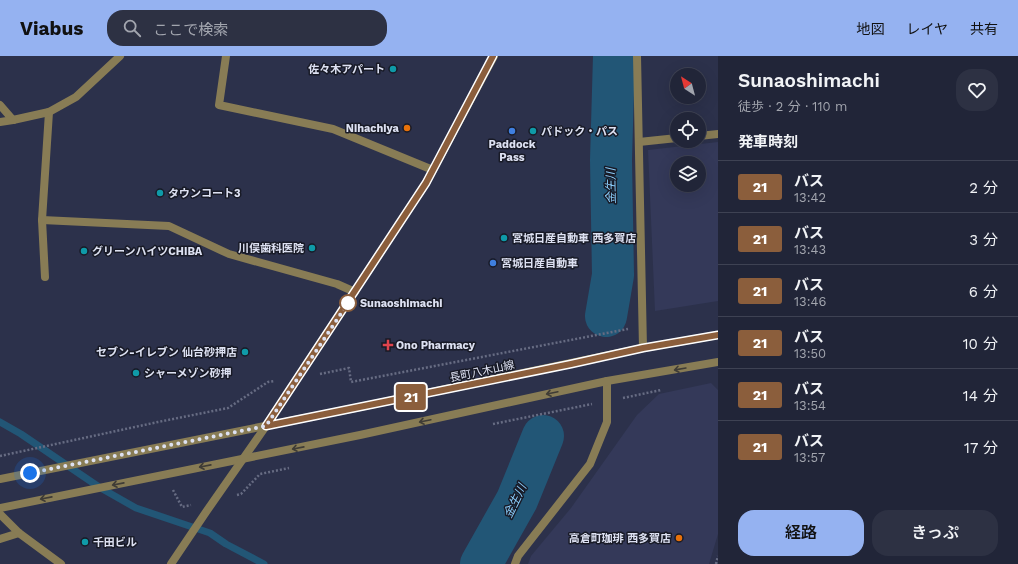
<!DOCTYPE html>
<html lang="ja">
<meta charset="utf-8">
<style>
:root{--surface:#212538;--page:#2d3143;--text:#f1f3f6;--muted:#a2a5ae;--line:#3e4253;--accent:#95b2f1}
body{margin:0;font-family:"Work Sans","Noto Sans JP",sans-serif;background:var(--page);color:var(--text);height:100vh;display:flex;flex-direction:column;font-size:15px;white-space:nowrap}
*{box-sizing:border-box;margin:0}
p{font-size:13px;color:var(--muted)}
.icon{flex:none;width:22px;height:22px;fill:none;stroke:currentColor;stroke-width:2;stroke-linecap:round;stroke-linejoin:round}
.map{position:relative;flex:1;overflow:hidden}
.details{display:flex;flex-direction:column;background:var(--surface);width:300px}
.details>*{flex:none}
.badge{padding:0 8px;border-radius:3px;font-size:14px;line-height:26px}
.needle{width:26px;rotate:324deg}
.buttons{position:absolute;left:670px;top:12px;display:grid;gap:8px}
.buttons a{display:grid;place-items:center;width:36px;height:36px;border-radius:50%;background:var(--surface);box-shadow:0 4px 16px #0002,0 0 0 1px var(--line);font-size:20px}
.you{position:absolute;width:20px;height:20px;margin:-10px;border:3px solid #fff;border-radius:50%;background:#1a73e8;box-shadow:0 0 0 6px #1a73e833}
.map>.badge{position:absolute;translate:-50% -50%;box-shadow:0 0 0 2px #fff}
h2{padding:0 20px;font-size:15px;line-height:36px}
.round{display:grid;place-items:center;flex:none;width:42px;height:42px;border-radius:16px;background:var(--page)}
.overview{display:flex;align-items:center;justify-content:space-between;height:68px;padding:0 20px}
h1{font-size:19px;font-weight:600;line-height:30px}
.button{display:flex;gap:8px;margin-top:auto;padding:8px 20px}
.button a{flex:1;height:46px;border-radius:16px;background:var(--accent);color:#111;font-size:16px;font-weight:600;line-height:46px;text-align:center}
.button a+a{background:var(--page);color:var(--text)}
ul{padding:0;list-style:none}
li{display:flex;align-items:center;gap:12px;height:52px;padding:0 20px;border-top:1px solid var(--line)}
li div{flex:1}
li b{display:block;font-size:15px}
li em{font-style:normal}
li .badge{min-width:44px;font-weight:700;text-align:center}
header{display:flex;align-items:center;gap:24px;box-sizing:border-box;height:56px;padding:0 20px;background:var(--accent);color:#111}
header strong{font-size:19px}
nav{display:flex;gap:22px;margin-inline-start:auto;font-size:14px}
.search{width:280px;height:36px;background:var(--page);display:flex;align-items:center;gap:10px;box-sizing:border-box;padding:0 14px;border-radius:16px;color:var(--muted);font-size:15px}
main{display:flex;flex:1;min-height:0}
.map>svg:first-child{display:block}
</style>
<header>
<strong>Viabus</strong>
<div class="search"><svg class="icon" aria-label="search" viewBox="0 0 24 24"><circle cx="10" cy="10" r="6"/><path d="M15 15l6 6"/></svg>ここで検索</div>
<nav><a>地図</a><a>レイヤ</a><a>共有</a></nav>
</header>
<main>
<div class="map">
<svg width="718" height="508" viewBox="0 0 718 508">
<rect width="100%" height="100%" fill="#2c314b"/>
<g fill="#343959" fill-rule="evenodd">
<path d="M718 86V245L655 255 648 94ZM677 107H699V129H677Z"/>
<path d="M711 327 718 334V478L709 508H528L531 500 571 452 637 359 659 338Z"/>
</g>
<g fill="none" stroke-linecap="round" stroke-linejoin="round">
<path stroke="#225676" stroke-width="7" d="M0 366 21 378 99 431 136 452 210 477 226 488 264 508"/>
<g stroke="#225676" stroke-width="42">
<path d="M606 260 613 219 611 104 614 0"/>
<path d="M481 508 517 444 543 380"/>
</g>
<g stroke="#676c83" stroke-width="2.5" stroke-dasharray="2 2" stroke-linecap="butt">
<path d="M320 318 349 312 351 326 628 273"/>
<path d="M623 342 661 334"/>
<path d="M493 368 592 348"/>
<path d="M0 400 158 366 228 352 268 326 275 325"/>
<path d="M173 434 182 451 191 449"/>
<path d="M237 439 241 438 260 418 289 412"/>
<path d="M716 508 718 500"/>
</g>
<g stroke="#887c55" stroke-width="8">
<path d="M226 0 219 49 333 73 433 114"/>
<path d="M42 164 169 170 229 198 337 228 355 236"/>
<path d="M45 221 42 164 49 56"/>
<path d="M0 483 19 477"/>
</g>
<g stroke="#887c55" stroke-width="8">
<path d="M637 0 643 292"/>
<path d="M0 49 13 64 49 56 76 41 120 0"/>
<path d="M0 66 13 64"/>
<path d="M699 80 718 78"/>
<path d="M639 86 677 82"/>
<path d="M0 458 19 477 61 508"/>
<path d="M515 508 518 500 590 408 607 366V325"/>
</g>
<g stroke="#887c55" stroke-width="8">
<path d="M0 423 355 352 643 292 718 279"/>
<path d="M0 452 360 379 607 325 718 306"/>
<path d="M171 508 206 456 266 370 426 127 494 0"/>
</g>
</g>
<defs><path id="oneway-shaft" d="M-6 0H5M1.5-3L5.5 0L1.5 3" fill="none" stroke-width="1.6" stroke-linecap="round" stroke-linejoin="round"/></defs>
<g stroke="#3f3c36">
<use href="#oneway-shaft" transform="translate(680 313) rotate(170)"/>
<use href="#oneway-shaft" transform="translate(552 337) rotate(168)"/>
<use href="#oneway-shaft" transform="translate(425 365) rotate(168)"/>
<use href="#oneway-shaft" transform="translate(298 392) rotate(169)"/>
<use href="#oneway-shaft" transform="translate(205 410) rotate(169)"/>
<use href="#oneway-shaft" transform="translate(118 428) rotate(169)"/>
<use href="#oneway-shaft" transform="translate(46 442) rotate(169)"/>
</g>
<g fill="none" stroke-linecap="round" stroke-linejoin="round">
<defs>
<path id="line" d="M493 0 426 127 266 370 571 308 643 292 718 279"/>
</defs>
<use href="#line" stroke="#fff" stroke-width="9"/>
<use href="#line" stroke="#8b5e3c" stroke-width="6"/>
<path stroke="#dde1f2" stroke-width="4" stroke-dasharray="0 7.2" d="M30 417 266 370 348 247"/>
</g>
<g fill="#0f9aa8" stroke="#181a26" stroke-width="1.5">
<circle cx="393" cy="13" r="4"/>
<circle cx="533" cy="75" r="4"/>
<circle cx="160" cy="137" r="4"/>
<circle cx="504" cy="182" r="4"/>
<circle cx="312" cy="192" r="4"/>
<circle cx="84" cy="195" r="4"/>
<circle cx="245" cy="296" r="4"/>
<circle cx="136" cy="317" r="4"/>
<circle cx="85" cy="486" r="4"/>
</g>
<g fill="#e8710a" stroke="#181a26" stroke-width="1.5">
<circle cx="407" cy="72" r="4"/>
<circle cx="679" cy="482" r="4"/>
</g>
<g fill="#3f7fe0" stroke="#181a26" stroke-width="1.5">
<circle cx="512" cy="75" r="4"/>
<circle cx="493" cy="207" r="4"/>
</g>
<circle fill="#fff" stroke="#8b5e3c" stroke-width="2" cx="348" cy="247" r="8"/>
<path fill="#e0444e" stroke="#181a26" stroke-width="1.5" d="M386 283h4v4h4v4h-4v4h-4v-4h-4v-4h4z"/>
<g text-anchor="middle" stroke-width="3" stroke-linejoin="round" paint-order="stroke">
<g font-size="11" font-weight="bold" fill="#dde1f2" stroke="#181a26" text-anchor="start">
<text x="385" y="17" text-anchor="end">佐々木アパート</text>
<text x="399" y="76" text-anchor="end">Nihachiya</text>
<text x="541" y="79">パドック・パス</text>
<text x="512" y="92" text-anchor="middle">Paddock<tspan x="512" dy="13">Pass</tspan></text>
<text x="168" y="141">タウンコート3</text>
<text x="512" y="186">宮城日産自動車 西多賀店</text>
<text x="304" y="196" text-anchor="end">川俣歯科医院</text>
<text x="92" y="199">グリーンハイツCHIBA</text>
<text x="501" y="211">宮城日産自動車</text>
<text x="396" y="293">Ono Pharmacy</text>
<text x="237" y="300" text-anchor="end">セブン-イレブン 仙台砂押店</text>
<text x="144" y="321">シャーメゾン砂押</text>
<text x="671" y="486" text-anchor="end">高倉町珈琲 西多賀店</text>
<text x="93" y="490">千田ビル</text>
</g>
<g font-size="11" font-weight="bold" fill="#dde1f2" stroke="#181a26" text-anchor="start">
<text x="360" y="251">Sunaoshimachi</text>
</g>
<g font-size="11" fill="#dde1f2" stroke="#181a26">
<text transform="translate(482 315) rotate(-12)" y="4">長町八木山線</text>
</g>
<g font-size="12" font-style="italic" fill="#8acdfb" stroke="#181a26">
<text transform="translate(611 130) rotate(-91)" y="4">金生川</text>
<text transform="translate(515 445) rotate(-64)" y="4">金生川</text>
</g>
</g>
</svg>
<div class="buttons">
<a><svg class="needle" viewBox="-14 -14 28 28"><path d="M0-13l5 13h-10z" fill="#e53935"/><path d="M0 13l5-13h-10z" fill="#a2a5ae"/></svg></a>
<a><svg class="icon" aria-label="locate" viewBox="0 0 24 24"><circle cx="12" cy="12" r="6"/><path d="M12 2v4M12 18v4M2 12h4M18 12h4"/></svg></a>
<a><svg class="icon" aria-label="layers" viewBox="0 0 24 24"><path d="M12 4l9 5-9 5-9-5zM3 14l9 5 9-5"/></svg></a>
</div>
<div class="you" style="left:30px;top:417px"></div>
<b class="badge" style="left:411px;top:341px;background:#8b5e3c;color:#fff">21</b>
</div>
<section class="details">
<div class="overview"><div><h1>Sunaoshimachi</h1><p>徒歩 · 2 分 · 110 m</p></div><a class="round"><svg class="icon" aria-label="heart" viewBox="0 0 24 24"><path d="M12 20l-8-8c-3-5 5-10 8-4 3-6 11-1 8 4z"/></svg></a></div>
<h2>発車時刻</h2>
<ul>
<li><span class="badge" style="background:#8b5e3c;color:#fff">21</span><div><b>バス</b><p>13:42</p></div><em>2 分</em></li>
<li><span class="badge" style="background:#8b5e3c;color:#fff">21</span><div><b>バス</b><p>13:43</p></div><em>3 分</em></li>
<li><span class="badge" style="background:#8b5e3c;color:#fff">21</span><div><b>バス</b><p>13:46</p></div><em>6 分</em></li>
<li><span class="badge" style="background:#8b5e3c;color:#fff">21</span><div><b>バス</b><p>13:50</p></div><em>10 分</em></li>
<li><span class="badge" style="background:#8b5e3c;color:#fff">21</span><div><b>バス</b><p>13:54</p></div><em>14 分</em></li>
<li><span class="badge" style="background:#8b5e3c;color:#fff">21</span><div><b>バス</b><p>13:57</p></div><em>17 分</em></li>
</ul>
<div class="button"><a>経路</a><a>きっぷ</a></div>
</section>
</main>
